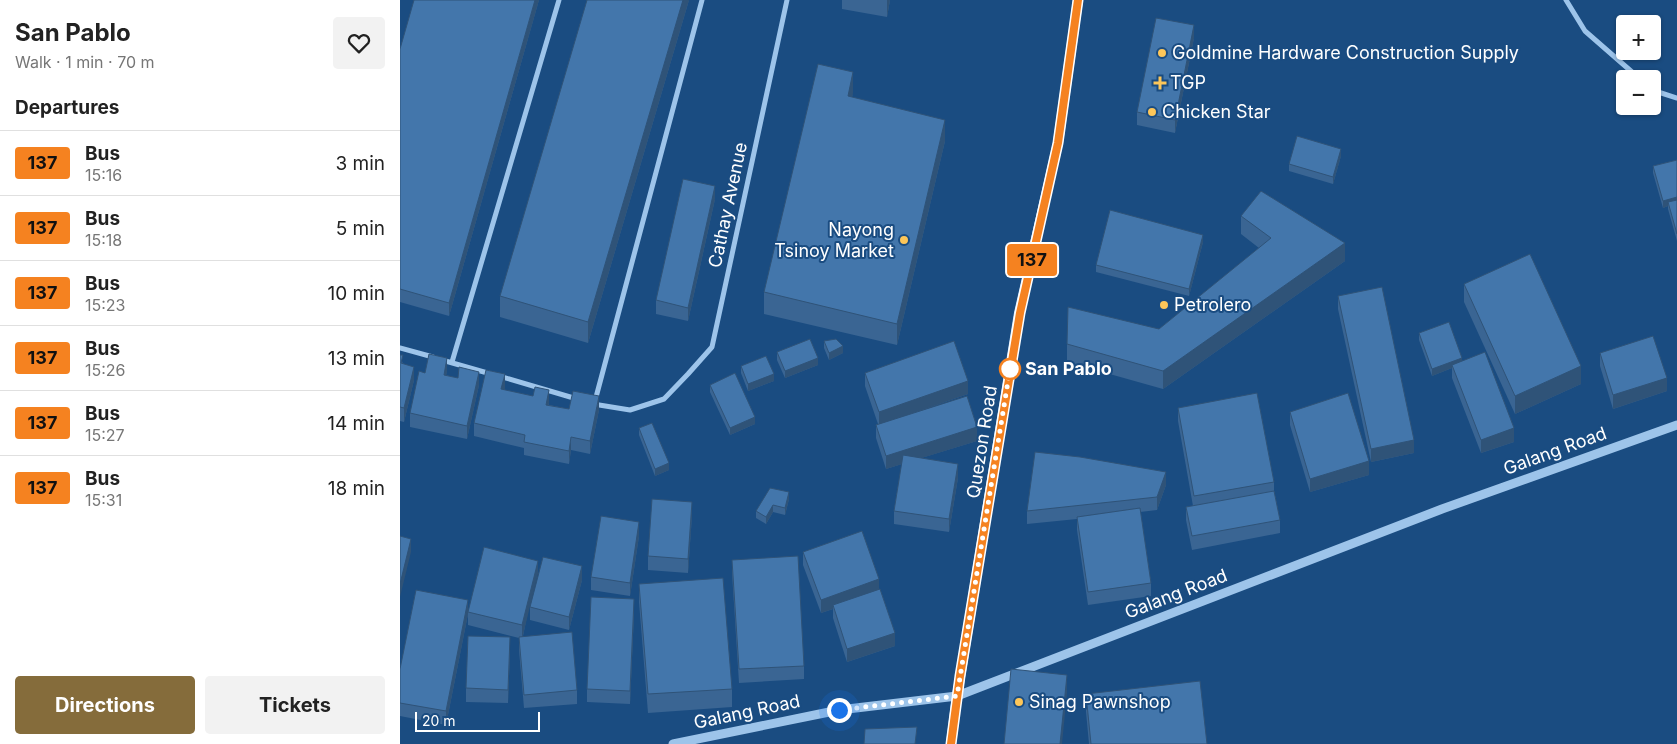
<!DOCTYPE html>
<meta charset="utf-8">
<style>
:root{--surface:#fff;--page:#f2f2f2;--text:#222;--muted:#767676;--line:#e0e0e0;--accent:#856c3b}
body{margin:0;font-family:Inter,sans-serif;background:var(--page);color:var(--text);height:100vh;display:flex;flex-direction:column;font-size:19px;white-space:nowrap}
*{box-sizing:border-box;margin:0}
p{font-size:16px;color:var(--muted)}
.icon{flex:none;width:28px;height:28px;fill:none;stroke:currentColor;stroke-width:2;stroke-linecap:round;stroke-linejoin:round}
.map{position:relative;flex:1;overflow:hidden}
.drawer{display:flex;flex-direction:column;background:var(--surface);width:400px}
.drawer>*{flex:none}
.badge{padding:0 10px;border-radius:4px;font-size:18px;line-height:32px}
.buttons{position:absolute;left:1216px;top:15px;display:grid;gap:10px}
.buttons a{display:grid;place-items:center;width:45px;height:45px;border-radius:5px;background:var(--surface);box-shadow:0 1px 4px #0004;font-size:25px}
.scale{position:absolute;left:15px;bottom:12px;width:125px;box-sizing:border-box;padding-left:5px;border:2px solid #fff;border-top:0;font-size:14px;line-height:18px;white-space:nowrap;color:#fff;-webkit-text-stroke:4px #1a4c81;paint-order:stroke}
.you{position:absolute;width:25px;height:25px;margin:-12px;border:4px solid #fff;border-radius:50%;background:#1a73e8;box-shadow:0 0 0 8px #1a73e833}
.map>.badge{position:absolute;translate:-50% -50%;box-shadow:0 0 0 2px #fff}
h2{padding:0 15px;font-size:19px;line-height:45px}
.round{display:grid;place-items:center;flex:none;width:52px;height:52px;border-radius:5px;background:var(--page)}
.headline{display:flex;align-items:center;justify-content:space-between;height:85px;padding:0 15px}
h1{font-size:24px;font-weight:700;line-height:38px}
.cta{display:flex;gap:10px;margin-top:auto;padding:10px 15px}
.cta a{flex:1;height:58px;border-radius:5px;background:var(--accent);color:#fff;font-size:20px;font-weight:700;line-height:58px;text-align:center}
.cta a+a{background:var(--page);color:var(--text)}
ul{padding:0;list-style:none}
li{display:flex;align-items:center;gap:15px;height:65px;padding:0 15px;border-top:1px solid var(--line)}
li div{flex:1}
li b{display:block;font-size:19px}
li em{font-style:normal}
li .badge{min-width:55px;font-weight:700;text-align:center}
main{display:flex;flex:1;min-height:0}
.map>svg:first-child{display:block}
</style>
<main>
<section class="drawer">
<div class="headline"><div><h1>San Pablo</h1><p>Walk · 1 min · 70 m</p></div><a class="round"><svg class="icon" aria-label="heart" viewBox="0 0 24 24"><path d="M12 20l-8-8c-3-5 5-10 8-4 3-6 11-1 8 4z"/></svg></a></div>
<h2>Departures</h2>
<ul>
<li><span class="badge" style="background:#f58220;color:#111">137</span><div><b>Bus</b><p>15:16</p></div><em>3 min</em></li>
<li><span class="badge" style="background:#f58220;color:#111">137</span><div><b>Bus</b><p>15:18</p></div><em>5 min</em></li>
<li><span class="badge" style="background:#f58220;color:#111">137</span><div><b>Bus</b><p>15:23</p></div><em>10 min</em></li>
<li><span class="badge" style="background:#f58220;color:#111">137</span><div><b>Bus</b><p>15:26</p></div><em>13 min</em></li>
<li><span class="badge" style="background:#f58220;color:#111">137</span><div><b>Bus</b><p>15:27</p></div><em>14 min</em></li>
<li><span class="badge" style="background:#f58220;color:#111">137</span><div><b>Bus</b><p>15:31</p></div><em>18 min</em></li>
</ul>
<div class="cta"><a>Directions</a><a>Tickets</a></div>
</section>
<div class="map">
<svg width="1277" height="744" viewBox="0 0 1277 744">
<rect width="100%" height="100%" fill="#1a4c81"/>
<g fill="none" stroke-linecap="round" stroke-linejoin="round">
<g stroke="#9dc4ea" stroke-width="5">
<path d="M1166 0 1185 31 1240 79"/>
<path d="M1252 90 1277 98"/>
<path d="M0 348 33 357"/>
<path d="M42 360 91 374"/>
<path d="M52 362 159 0"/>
<path d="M99 376 177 399"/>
<path d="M195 401 302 0"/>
<path d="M193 404 230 410 264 399 288 374 312 347 387 0"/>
</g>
<path stroke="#9dc4ea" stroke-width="9" d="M273 744 439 710 557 696 1042 509 1277 425"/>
<path stroke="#c9dff8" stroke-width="10" d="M551 744 557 696 619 313 658 143 678 0"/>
</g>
<g fill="#3a6593">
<path d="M139 0 49 316 0 302V49Z"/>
<path d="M289 0 188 343 100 317V296Z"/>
<path d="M442 0H490L487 17 442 9Z"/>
<path d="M794 38 775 133 737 125V112Z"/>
<path d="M453 93 452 97 545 141 497 345 364 314V292Z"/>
<path d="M941 156 933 184 889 171V164Z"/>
<path d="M1277 160V241L1268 209V206L1263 208 1253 173V166Z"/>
<path d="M315 199 288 321 256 314V300Z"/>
<path d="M841 216 945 261 763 389 667 362V344L759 329 859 248 841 234Z"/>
<path d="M803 242 789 296 696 272V265Z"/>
<path d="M1064 284 1181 384 1115 414 1064 302Z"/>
<path d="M938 296 1014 453 971 462 938 309Z"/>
<path d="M1019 333 1062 361 1114 442 1081 453 1052 378V368L1032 376 1019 340Z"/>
<path d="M424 341 443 353 429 360 424 348Z"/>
<path d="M377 352 418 365 385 378 377 360Z"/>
<path d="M1200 353 1267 391 1213 409 1200 366Z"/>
<path d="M0 355 3 364 14 380 4 422 0 421Z"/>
<path d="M341 366 374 381 348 391 341 373Z"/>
<path d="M47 371 46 375 79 385 67 439 10 427V413L25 373Z"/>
<path d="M465 373 568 394 514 413 577 441 521 458 558 478 549 532 494 524V511L502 464 486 469 476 438V425L478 424 465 386Z"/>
<path d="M310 385 355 424 330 435 310 392Z"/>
<path d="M105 388 104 390 149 403V405L169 409 199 410 190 454 171 450 169 464 124 455V448L74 436V423Z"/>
<path d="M778 408 874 482V491L880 520V533L792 550 786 520V507L793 506 778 421Z"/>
<path d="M890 412 969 475 910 492 890 425Z"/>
<path d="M239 428 269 470 255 476 239 435Z"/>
<path d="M766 485 757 510 740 512 751 583V596L688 605 677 530V519L627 524V511Z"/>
<path d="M389 499 385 515 373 512 366 524 356 518V511Z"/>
<path d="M292 515 288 573 248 570V556Z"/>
<path d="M239 536 230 596 191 590V577Z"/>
<path d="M403 552 479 589 495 646 447 662 433 618V609L421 613 403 565Z"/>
<path d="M332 560 404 666V679L339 683 332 573Z"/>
<path d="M138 561 123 636 177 690V704L124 708 119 650V638L68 625V614L46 725 0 716V669L68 611Z"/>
<path d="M182 580 169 630 130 620V607Z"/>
<path d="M239 584 332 689V707L248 713 239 602Z"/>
<path d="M234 613 230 704 187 702V689Z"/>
<path d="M110 650 108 703 66 702V688Z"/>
<path d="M686 694 807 744H689L686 712Z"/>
</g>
<g fill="#2f5378">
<path d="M135 0H139L49 316V303Z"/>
<path d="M283 0H289L188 343V322Z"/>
<path d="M487 0H490L487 17Z"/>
<path d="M794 25V38L775 133V120Z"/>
<path d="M453 72V93L448 118V96Z"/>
<path d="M545 120V141L497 345V324Z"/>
<path d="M941 149V156L933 184V177Z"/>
<path d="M315 186V199L288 321V308Z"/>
<path d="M1277 197V204L1268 202V206L1263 208V201Z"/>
<path d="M803 235V242L789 296V289Z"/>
<path d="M945 243V261L763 389V371Z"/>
<path d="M443 346V353L429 360V353Z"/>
<path d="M47 358V371L44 388V375Z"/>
<path d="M418 358V365L385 378V371Z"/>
<path d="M1062 358V365H1052V368L1032 376V369Z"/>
<path d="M1181 366V384L1115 414V396Z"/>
<path d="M14 367V380L4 422V408Z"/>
<path d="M79 372V385L67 439V426Z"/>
<path d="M105 374V388L101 402V389Z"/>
<path d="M374 374V381L348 391V384Z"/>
<path d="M1267 378V391L1213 409V395Z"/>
<path d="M568 381V394L479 425V412Z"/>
<path d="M149 390V403L146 418V405Z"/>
<path d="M199 396V410L190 454V441Z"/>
<path d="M355 417V424L330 435V428Z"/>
<path d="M577 427V441L486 469V456Z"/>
<path d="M1114 428V442L1081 453V440Z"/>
<path d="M171 437V450L169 464V451Z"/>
<path d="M1014 440V453L971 462V449Z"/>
<path d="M969 461V475L910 492V479Z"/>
<path d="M269 463V470L255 476V469Z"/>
<path d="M558 464V478L549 532V519Z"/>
<path d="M766 472V485L757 510V497Z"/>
<path d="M389 492V499L385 515V508Z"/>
<path d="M292 502V515L288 573V559Z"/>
<path d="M373 505V512L366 524V517Z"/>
<path d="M239 522V536L230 596V583Z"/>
<path d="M11 539V552L0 597V584Z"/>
<path d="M138 561V574L122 639V625Z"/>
<path d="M182 566V580L169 630V617Z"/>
<path d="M479 579V592L433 605V609L421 613V600Z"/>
<path d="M234 599V613L230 704V691Z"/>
<path d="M68 600V614L46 725V711Z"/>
<path d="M495 633V646L447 662V649Z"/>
<path d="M110 637V650L108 703V690Z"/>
<path d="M667 675V693L662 744H660Z"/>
</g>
<g fill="#4376ab" stroke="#2f5378">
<path d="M14 0H135L49 303 0 289V49Z"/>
<path d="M187 0H283L188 322 100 296Z"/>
<path d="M756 18 794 25 775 120 737 112Z"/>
<path d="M418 64 453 72 448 96 545 120 497 324 364 292Z"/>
<path d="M897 136 941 149 933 177 889 164Z"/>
<path d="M1277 160V197L1263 201 1253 166Z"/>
<path d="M283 179 315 186 288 308 256 300Z"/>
<path d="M861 191 945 243 763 371 667 344 668 307 759 329 871 238 841 216Z"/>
<path d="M1277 200V234L1268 202Z"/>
<path d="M710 210 803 235 789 289 696 265Z"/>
<path d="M1130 254 1181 366 1115 396 1064 284Z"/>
<path d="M982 287 1014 440 971 449 938 296Z"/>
<path d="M1049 322 1062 358 1032 369 1019 333Z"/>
<path d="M1253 336 1267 378 1213 395 1200 353Z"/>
<path d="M410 339 418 358 385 371 377 352Z"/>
<path d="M436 339 443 346 429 353 424 341Z"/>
<path d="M554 341 568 381 479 412 465 373Z"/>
<path d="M1085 352 1114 428 1081 440 1052 365Z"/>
<path d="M29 354 47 358 44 375 58 378 59 367 79 372 67 426 10 413 19 371 25 373Z"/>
<path d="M0 355H3L1 363 14 367 4 408 0 407Z"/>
<path d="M366 356 374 374 348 384 341 366Z"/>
<path d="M86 370 105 374 101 389 133 396 135 387 149 390 146 405 169 409 173 391 199 396 190 441 171 437 169 451 124 442 125 435 74 423Z"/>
<path d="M335 373 355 417 330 428 310 385Z"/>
<path d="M857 393 874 482 794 496 778 408Z"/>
<path d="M948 393 969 461 910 479 890 412Z"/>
<path d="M567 396 577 427 486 456 476 425Z"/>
<path d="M252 423 269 463 255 469 239 428Z"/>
<path d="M635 452 680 457 766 472 757 497 627 511Z"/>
<path d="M503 455 558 464 549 519 494 511Z"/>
<path d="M370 488 389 492 385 508 373 505 366 517 356 511Z"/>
<path d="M874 491 880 520 792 536 786 507Z"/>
<path d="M252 499 292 502 288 559 248 556Z"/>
<path d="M740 508 751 583 688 592 677 517Z"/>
<path d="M201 516 239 522 230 583 191 577Z"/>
<path d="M462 531 479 579 421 600 403 552Z"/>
<path d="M0 536 11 539 0 584Z"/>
<path d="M84 547 138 561 122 625 68 612Z"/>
<path d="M398 556 404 666 339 669 332 560Z"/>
<path d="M143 557 182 566 169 617 130 607Z"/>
<path d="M323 578 332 689 248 694 239 584Z"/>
<path d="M480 589 495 633 447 649 433 605Z"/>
<path d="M16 590 68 600 46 711 0 703V669Z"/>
<path d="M191 597 234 599 230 691 187 689Z"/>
<path d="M172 632 177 690 124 695 119 637Z"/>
<path d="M68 636 110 637 108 690 66 688Z"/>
<path d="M611 669 667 675 660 744H604Z"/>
<path d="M800 681 807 744H691L686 694Z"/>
<path d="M517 727 515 744H464L465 729Z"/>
</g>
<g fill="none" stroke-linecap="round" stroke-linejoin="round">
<defs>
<path id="line" d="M551 744 560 676 620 313 658 143 678 0"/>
</defs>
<use href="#line" stroke="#fff" stroke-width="11"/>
<use href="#line" stroke="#f58220" stroke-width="8"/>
<path stroke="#fff" stroke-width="5" stroke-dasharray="0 9" d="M439 710 557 696 610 369"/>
</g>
<g fill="#fdc659" stroke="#1a4c81" stroke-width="2">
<circle cx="762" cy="53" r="5"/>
<path d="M757.5 75.5h5v5h5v5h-5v5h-5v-5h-5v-5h5z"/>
<circle cx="752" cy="112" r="5"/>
<circle cx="504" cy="240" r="5"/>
<circle cx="764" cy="305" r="5"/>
<circle cx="619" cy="702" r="5"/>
</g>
<circle fill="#fff" stroke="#f58220" stroke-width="2.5" cx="610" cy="369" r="10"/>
<g text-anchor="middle" stroke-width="4" stroke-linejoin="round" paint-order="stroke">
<g font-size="18" fill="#fff" stroke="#1a4c81" text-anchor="start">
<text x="772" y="59">Goldmine Hardware Construction Supply</text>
<text x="770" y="89">TGP</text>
<text x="762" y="118">Chicken Star</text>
<text x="494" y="236" text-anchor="end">Nayong<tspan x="494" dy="21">Tsinoy Market</tspan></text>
<text x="774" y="311">Petrolero</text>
<text x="629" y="708">Sinag Pawnshop</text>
</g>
<g font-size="18" fill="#fff" stroke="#1a4c81">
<text transform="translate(328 205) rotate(-78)" y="6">Cathay Avenue</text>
<text transform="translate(582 442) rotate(-81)" y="6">Quezon Road</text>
<text transform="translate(1155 451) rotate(-20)" y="6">Galang Road</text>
<text transform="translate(776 594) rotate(-21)" y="6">Galang Road</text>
<text transform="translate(347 712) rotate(-12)" y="6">Galang Road</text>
</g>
<g font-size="18" font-weight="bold" fill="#fff" stroke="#1a4c81" text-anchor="start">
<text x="625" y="375">San Pablo</text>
</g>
</g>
</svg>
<div class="buttons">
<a>+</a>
<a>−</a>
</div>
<div class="scale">20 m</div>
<div class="you" style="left:439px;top:710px"></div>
<b class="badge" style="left:632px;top:260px;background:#f58220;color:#111">137</b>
</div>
</main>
